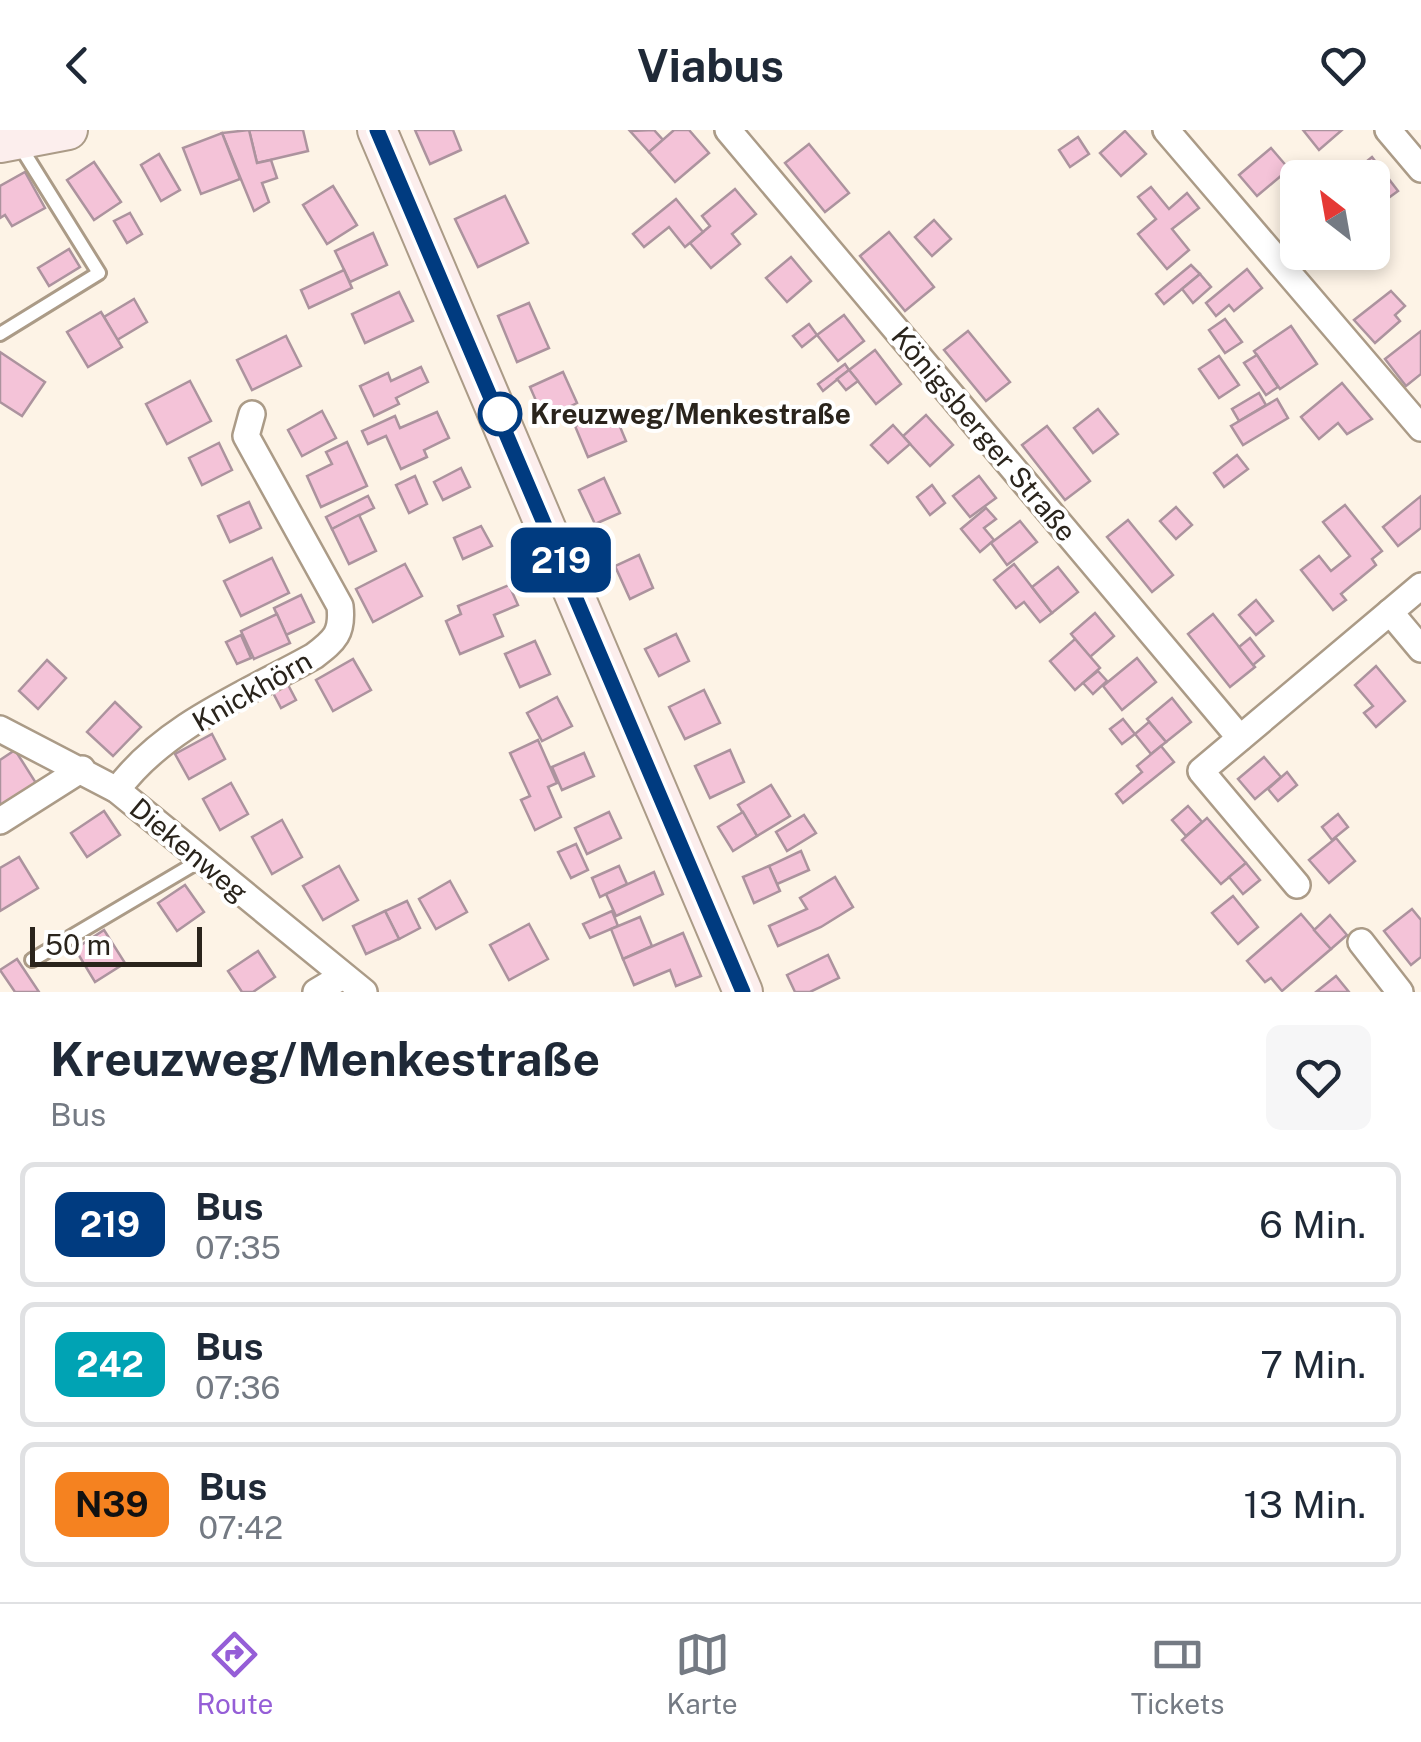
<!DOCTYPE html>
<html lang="de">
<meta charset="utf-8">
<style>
:root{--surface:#fff;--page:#f6f6f7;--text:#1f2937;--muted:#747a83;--line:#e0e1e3;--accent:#955ed7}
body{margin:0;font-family:"Public Sans",sans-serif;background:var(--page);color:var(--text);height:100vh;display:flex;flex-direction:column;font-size:38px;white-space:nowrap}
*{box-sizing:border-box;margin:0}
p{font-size:32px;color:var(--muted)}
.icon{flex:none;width:55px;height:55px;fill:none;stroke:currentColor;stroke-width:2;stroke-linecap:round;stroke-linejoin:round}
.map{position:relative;height:862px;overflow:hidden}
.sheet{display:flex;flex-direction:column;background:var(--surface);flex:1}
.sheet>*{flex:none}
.badge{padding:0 20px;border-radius:15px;font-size:35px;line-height:65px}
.needle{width:65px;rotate:329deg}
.fabs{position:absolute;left:1280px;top:30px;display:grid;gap:20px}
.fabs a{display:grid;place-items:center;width:110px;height:110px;border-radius:15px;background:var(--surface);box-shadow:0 5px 15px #0003;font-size:50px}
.scale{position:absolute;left:30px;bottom:25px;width:172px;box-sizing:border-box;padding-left:10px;border:5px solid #2a241c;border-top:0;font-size:28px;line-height:35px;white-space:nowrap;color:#2a241c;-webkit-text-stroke:8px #fff;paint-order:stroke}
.map>.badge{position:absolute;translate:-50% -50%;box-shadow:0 0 0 5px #fff}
.round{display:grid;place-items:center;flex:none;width:105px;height:105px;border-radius:15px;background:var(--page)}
.head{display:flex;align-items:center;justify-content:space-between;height:170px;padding:0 50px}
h1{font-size:48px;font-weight:700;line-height:75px}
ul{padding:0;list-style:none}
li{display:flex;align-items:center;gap:30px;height:125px;margin:0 20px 15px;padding:0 30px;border:5px solid var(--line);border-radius:15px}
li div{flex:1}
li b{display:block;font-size:38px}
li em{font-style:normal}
li .badge{min-width:110px;font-weight:700;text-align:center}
header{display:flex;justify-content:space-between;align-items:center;height:130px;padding:0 50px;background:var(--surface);font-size:45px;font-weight:700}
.tab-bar{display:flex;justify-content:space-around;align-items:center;height:140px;border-top:2px solid var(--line);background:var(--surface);font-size:28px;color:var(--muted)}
.tab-bar a{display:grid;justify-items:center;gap:5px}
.tab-bar .on{color:var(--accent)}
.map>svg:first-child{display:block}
</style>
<header><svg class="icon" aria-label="back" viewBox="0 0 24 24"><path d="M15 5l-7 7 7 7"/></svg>Viabus<svg class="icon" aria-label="heart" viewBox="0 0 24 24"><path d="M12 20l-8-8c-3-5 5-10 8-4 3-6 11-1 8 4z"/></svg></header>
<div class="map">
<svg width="1421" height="862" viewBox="0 0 1421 862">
<rect width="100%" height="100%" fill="#fdf3e6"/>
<g fill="#f4c3d8" stroke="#ac939e" stroke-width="2.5">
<path d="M249 0H303L308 21 257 33Z"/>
<path d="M249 0 257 33 271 30 277 48 262 53 269 72 254 81 222 3Z"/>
<path d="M415 0H453L461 20 430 34Z"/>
<path d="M654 0 663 10 649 22 630 1Z"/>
<path d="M674 0H689L709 23 675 52 649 22Z"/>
<path d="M1303 0H1342L1319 20Z"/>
<path d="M1125 1 1146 24 1121 46 1100 23Z"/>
<path d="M222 3 240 49 201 64 183 18Z"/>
<path d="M1078 7 1089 24 1070 37 1059 20Z"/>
<path d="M809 14 849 63 825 82 785 33Z"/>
<path d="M1271 18 1289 39 1257 66 1239 45Z"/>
<path d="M159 24 180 60 161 71 141 35Z"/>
<path d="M1372 27 1398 61 1372 80V48H1346Z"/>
<path d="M94 32 121 72 94 90 67 50Z"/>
<path d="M25 42 45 78 12 96 5 85 0 88V56Z"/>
<path d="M333 56 357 95 327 114 303 75Z"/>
<path d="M1151 57 1169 79 1187 63 1199 78 1172 99 1189 120 1167 139 1138 104 1156 89 1138 67Z"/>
<path d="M735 59 756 84 732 104 740 114 711 138 690 113 710 96 702 86Z"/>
<path d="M505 66 528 113 478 137 455 89Z"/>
<path d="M676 69 703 102 685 117 669 97 644 117 633 104Z"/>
<path d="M130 83 142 104 127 113 114 91Z"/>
<path d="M934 90 951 109 932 126 915 107Z"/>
<path d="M889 102 934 157 905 181 860 126Z"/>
<path d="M373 103 387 135 350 152 335 121Z"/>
<path d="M69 119 80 137 49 156 38 138Z"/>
<path d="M791 127 811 151 787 172 766 148Z"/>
<path d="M1191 135 1200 144 1164 174 1156 164Z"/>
<path d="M1247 139 1262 158 1234 181 1229 175 1216 186 1206 173Z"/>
<path d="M344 140 352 158 309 178 301 160Z"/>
<path d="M1200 144 1211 157 1193 173 1182 159Z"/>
<path d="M1391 161 1405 176 1395 185 1400 191 1375 213 1354 190Z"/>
<path d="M399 162 413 191 365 213 352 184Z"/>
<path d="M134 169 147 192 117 210 104 187Z"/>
<path d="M529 173 549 218 517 232 498 186Z"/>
<path d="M101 182 122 217 88 237 67 202Z"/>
<path d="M844 185 864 211 838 231 817 205Z"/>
<path d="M1225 189 1242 212 1225 223 1209 200Z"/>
<path d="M809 194 817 205 802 217 793 206Z"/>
<path d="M1291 196 1317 234 1280 259 1254 221Z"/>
<path d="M968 201 1010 252 986 271 944 220Z"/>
<path d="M1421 201V244L1406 256 1385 229Z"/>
<path d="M286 206 301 236 252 260 237 230Z"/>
<path d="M875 220 901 254 876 274 849 240Z"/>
<path d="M0 222 45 252 22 286 0 272Z"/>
<path d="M1257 225 1278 257 1266 265 1244 233Z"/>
<path d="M1219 226 1239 255 1219 268 1199 239Z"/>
<path d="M845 234 849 240 823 261 818 254Z"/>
<path d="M421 237 428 252 396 268 399 274 374 286 360 256 388 243 391 251Z"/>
<path d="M849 240 858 251 846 260 837 249Z"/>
<path d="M563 242 577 273 544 289 530 257Z"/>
<path d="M190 251 211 291 167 314 146 274Z"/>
<path d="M1342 253 1372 289 1347 304 1338 293 1319 309 1301 287Z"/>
<path d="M1259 263 1266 275 1239 291 1232 279Z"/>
<path d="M1277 269 1288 288 1243 315 1231 296Z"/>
<path d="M1098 279 1118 304 1093 323 1074 298Z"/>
<path d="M613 280 626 311 588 327 575 296Z"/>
<path d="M322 281 336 308 302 326 288 300Z"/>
<path d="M437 282 449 308 424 320 427 327 401 339 386 306 368 314 362 301 395 286 400 298Z"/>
<path d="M926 285 953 315 930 336 903 306Z"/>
<path d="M893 295 910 314 888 333 871 315Z"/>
<path d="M1047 296 1090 351 1065 370 1022 315Z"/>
<path d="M347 312 367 356 321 377 307 346 332 334 326 322Z"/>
<path d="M219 313 232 340 202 355 189 328Z"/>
<path d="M1237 325 1248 339 1224 357 1214 343Z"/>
<path d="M461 338 470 357 443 370 434 352Z"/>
<path d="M415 346 427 374 409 383 396 355Z"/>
<path d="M979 346 996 368 970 387 953 366Z"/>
<path d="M604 348 620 383 595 394 579 360Z"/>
<path d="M932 355 945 373 930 385 917 367Z"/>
<path d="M368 366 374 378 332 399 326 387Z"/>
<path d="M1421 366V398L1398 416 1383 397Z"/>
<path d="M249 372 261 398 230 412 218 386Z"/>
<path d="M1345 375 1382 421 1372 429 1376 435 1341 464 1346 470 1333 480 1301 440 1319 426 1331 441 1350 426 1323 392Z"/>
<path d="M1176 377 1192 395 1176 409 1160 391Z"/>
<path d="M986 378 996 389 984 398 994 410 980 422 961 399Z"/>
<path d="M359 385 376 421 349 434 332 399Z"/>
<path d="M1128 390 1173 445 1152 462 1107 407Z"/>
<path d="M1020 391 1037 412 1007 435 991 413Z"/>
<path d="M481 396 492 416 463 429 454 408Z"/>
<path d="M639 425 653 458 630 469 615 436Z"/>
<path d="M272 428 289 463 241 486 224 451Z"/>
<path d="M405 434 422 466 373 492 356 459Z"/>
<path d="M1014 434 1052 483 1040 492 1024 472 1016 478 994 450Z"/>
<path d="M1058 437 1078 462 1052 483 1032 457Z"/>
<path d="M509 455 518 475 494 485 503 506 460 524 446 491 461 484 458 476Z"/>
<path d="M301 465 314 492 286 505 274 478Z"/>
<path d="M1256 470 1273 491 1256 505 1239 485Z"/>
<path d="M1095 483 1114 506 1090 527 1071 504Z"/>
<path d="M277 484 290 513 254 529 241 501Z"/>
<path d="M1213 484 1255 537 1230 557 1188 504Z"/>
<path d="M676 504 689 531 659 546 645 519Z"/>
<path d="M241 505 251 528 237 534 226 512Z"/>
<path d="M1250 508 1264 526 1253 535 1239 517Z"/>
<path d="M1075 509 1100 538 1075 560 1050 531Z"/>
<path d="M535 511 550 544 520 557 505 524Z"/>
<path d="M1137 528 1156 552 1122 580 1103 556Z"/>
<path d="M353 529 371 560 333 581 316 550Z"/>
<path d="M47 530 66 548 38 579 19 561Z"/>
<path d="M1376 536 1405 571 1376 597 1364 583 1373 576 1355 555Z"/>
<path d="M1098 541 1107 551 1093 564 1083 553Z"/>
<path d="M285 549 296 570 281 578 270 557Z"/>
<path d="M704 560 720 593 685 609 669 577Z"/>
<path d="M557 567 572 596 542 611 527 583Z"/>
<path d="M1172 568 1191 592 1166 612 1147 589Z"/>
<path d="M115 572 141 597 113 626 87 602Z"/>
<path d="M1123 589 1135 604 1122 614 1110 599Z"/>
<path d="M1149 592 1166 612 1151 624 1135 604Z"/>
<path d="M212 604 225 629 189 649 175 624Z"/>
<path d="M538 610 557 653 548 657 561 687 535 700 521 670 530 666 510 623Z"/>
<path d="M1161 616 1174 632 1123 673 1116 664 1142 642 1137 636Z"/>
<path d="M15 620 36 653 0 676V630Z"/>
<path d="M730 620 744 652 710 668 695 636Z"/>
<path d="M584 623 594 646 562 660 552 637Z"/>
<path d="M1264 627 1281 647 1255 669 1238 649Z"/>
<path d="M1287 642 1297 655 1278 671 1268 659Z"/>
<path d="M231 653 248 684 220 700 203 669Z"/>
<path d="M771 655 790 686 757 706 738 675Z"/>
<path d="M1188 676 1202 692 1186 706 1172 690Z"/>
<path d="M104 681 120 705 87 727 71 703Z"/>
<path d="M609 682 621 708 587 724 575 698Z"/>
<path d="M743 682 757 706 733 721 718 697Z"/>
<path d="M1338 684 1348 697 1332 710 1322 697Z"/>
<path d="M804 685 816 703 787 721 776 702Z"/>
<path d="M1207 688 1246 733 1221 754 1182 710Z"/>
<path d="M282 690 302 727 272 744 252 707Z"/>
<path d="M1336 708 1355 731 1329 753 1309 730Z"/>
<path d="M576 714 588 740 571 748 558 722Z"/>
<path d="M801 721 809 740 777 754 769 736Z"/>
<path d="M19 727 38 758 0 781V738Z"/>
<path d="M1246 733 1260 750 1243 764 1229 747Z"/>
<path d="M339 736 358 770 323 790 303 756Z"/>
<path d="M619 736 627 754 600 767 592 748Z"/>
<path d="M769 736 780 761 754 773 743 747Z"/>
<path d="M654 742 663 764 616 786 606 764Z"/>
<path d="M835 747 853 777 821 797 778 816 769 796 807 779 800 768Z"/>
<path d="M450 751 467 782 436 799 419 769Z"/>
<path d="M185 755 204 782 177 801 158 773Z"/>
<path d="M1233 766 1258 797 1238 814 1212 783Z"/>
<path d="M407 771 420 798 399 809 385 781Z"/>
<path d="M1412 779 1421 790V827L1411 835 1384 801Z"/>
<path d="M385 781 399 809 366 824 353 796Z"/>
<path d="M612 781 618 796 590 808 583 794Z"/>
<path d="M1301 784 1331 819 1282 861 1271 848 1265 852 1247 831Z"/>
<path d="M1330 785 1347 805 1331 819 1314 800Z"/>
<path d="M640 787 652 816 623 829 611 799Z"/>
<path d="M529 794 548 829 509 850 490 815Z"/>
<path d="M104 800 125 833 95 852 75 819Z"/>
<path d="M683 803 701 846 676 856 670 840 634 855 623 829Z"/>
<path d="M258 821 275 847 253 862H242L228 841Z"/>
<path d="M828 825 839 848 810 862H795L787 845Z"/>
<path d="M17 829 39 862H15L0 840Z"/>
<path d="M1336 846 1349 862H1316Z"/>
</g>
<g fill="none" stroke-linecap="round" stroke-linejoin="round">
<defs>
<g id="lane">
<path d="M0 204 99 143 20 16"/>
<path d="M32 830 201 730"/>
</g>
<g id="street">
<path d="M728 0 1240 608"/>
<path d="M1166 0 1421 298"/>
<path d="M1388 0 1421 39"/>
<path d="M1390 482 1421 519"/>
<path d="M0 599 117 660 364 862"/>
<path d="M117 660C164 596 246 564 314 526 335 510 343 503 340 476L246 306 252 284"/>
<path d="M0 691 82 639"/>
<path d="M1297 755 1201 641 1421 456"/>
<path d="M1361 812 1400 862"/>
<path d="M316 862 341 847"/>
</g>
<g id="secondary">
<path d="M377 0 743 862"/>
<path d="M0 13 68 0"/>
</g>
</defs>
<use href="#lane" stroke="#ab9b87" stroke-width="18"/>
<use href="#street" stroke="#ab9b87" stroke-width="30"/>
<use href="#secondary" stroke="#ab9b87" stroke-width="42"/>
<use href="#lane" stroke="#fff" stroke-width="12"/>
<use href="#street" stroke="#fff" stroke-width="25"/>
<use href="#secondary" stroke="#fceeed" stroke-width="38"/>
</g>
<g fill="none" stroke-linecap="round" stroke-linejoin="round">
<defs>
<path id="line" d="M377 0 743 862"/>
</defs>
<use href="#line" stroke="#fff" stroke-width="22"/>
<use href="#line" stroke="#003b80" stroke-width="15"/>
</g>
<circle fill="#fff" stroke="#003b80" stroke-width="5" cx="500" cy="284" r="20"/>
<g text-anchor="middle" stroke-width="8" stroke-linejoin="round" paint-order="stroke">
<g font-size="28" font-weight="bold" fill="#2a241c" stroke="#fff" text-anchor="start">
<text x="530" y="294">Kreuzweg/Menkestraße</text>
</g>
<g font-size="28" fill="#2a241c" stroke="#fff">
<text transform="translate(984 304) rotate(50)" y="10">Königsberger Straße</text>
<text transform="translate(252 561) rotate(-30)" y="10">Knickhörn</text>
<text transform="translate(189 720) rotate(40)" y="10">Diekenweg</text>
</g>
</g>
</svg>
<div class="fabs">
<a><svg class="needle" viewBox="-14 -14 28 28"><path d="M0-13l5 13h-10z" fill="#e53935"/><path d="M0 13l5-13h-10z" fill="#747a83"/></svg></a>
</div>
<div class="scale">50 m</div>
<b class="badge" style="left:561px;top:430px;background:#003b80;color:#fff">219</b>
</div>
<section class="sheet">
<div class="head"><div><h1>Kreuzweg/Menkestraße</h1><p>Bus</p></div><a class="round"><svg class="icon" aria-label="heart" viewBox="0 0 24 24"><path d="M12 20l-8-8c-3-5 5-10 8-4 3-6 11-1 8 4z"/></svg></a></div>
<ul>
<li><span class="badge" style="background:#003b80;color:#fff">219</span><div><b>Bus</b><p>07:35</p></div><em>6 Min.</em></li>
<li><span class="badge" style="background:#00a3b4;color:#fff">242</span><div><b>Bus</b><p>07:36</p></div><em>7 Min.</em></li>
<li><span class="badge" style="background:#f58220;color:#111">N39</span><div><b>Bus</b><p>07:42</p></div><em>13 Min.</em></li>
</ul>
</section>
<nav class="tab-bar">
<a class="on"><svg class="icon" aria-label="directions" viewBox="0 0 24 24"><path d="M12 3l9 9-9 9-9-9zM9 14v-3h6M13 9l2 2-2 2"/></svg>Route</a>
<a><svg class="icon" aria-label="map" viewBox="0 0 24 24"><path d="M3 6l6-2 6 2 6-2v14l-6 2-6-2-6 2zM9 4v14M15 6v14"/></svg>Karte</a>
<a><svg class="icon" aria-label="tickets" viewBox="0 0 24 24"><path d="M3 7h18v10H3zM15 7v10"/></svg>Tickets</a>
</nav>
